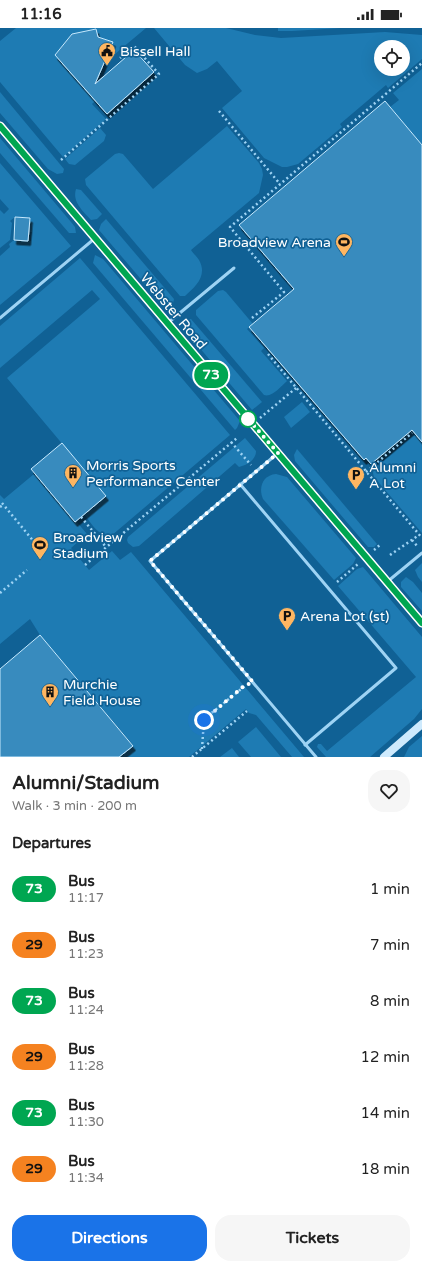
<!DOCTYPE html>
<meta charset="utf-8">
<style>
:root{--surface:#fff;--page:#f6f6f6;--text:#222;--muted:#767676;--accent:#1a73e8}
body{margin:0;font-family:"Varela Round",sans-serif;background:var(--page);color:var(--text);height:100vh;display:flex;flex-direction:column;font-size:15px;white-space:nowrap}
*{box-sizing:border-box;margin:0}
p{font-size:13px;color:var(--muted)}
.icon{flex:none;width:22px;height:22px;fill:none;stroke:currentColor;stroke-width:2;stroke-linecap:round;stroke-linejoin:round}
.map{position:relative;height:729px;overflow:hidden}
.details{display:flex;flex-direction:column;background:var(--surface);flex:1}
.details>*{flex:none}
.badge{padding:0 8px;border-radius:13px;font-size:14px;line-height:26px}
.buttons{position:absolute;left:374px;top:12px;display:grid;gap:8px}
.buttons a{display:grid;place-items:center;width:36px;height:36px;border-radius:50%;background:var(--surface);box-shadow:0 4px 16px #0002;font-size:20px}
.you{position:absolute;width:20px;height:20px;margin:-10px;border:3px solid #fff;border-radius:50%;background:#1a73e8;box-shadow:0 0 0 6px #1a73e833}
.map>.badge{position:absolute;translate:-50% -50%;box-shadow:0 0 0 2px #fff}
h2{padding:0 12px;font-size:15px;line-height:36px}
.round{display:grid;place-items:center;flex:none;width:42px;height:42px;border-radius:16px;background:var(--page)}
.head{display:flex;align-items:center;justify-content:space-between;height:68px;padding:0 12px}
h1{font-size:19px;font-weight:700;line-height:30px}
.action{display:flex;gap:8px;margin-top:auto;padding:8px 12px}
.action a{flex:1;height:46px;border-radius:16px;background:var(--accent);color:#fff;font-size:16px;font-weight:700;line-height:46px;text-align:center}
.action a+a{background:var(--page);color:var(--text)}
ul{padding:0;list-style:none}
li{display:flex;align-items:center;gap:12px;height:56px;padding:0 12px}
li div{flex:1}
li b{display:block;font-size:15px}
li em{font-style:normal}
li .badge{min-width:44px;font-weight:700;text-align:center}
.status{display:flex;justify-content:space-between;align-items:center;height:28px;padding:0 20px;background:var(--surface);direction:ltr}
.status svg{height:11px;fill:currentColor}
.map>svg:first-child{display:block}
</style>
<div class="status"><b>11:16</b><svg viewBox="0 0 49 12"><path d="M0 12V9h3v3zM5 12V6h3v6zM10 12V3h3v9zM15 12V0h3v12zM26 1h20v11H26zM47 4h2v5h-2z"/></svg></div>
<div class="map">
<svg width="422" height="729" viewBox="0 0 422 729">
<defs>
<filter id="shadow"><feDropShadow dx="2.5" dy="4.5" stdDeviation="0" flood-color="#0009"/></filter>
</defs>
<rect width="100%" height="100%" fill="#106195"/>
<g fill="#1e7bb3" fill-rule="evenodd">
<path d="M16 0H146L115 26 110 21 113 14 98 9 96 1 72 6 55 27 96 72 92 76 106 91 63 129 0 54V13Z"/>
<path d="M154 0H226L255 7 281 10 385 4 422 7V31L388 60 386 57 340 96 342 99 298 136 287 139H282L264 130 222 80 242 63 217 33 207 41 197 45 185 37ZM381 19H403V41H381Z"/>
<path d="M278 0H341L292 3H278Z"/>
<path d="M422 41V117L390 79 399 72 393 65Z"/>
<path d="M0 64 64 141 63 145 57 146 48 141 0 85Z"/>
<path d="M227 98 259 135 262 141 263 147 259 165 191 222C193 225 197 229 199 232 208 248 195 259 185 268H180L86 157 85 151 115 126 119 125 123 126 153 161Z"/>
<path d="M100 100 106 107 104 113 75 137 69 136 65 131Z"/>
<path d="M0 110 71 194 75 199 76 205H69L0 125Z"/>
<path d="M0 135 71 218 0 277V228L10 219 9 216 14 212 31 213 32 204H29L30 190 15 189 10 193 12 195 10 212 0 220V182L4 186 9 181 0 171Z"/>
<path d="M76 161 81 162 102 186 97 191 91 192C83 183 72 174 76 161Z"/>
<path d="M106 191 174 271 173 276 164 275 157 270 99 202 101 196Z"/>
<path d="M95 227 103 231 240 393 237 400 235 402 93 235Z"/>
<path d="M80 230 230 407 111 508C98 508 91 495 84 486L106 468 7 350 100 271 92 262 0 340V298Z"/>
<path d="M223 262 226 264 253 296 247 301 264 320 261 323 287 353C281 358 272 370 264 367L196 287V282L218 263Z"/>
<path d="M191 291 262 374 252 382 188 306C186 302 185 297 187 292Z"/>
<path d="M302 374 310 384 291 400 284 389Z"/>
<path d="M415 406 422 414V505L374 449 373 445 374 441Z"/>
<path d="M245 410 256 423C256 432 247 437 239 439L235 435 139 518 133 519 128 515 127 512 128 509Z"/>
<path d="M297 421 377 516 374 519H368L295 433 294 427Z"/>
<path d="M34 446 75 494 76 493 87 506 71 520 89 542 112 523 120 532 131 524 304 729H292L256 687 249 685 246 681 189 729H119L133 717 40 607 30 591 0 616V467L4 471Z"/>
<path d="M276 446 287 449 356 530 353 536 334 552 263 471C258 459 263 447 276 446Z"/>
<path d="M422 535V554L418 549 415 542Z"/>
<path d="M363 539 422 609V681L414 691 370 729H326L317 719 318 716H321L327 723 416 649 338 558 357 541Z"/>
<path d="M406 549 413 554 422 565V583L401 559V554Z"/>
<path d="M256 699 281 729H251L238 714Z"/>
<path d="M422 708V729H404L409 719Z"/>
<path d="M232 720 239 729H220Z"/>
</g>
<g fill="#388bbe" stroke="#c6e9fe" filter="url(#shadow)">
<path d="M96 1 98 9 113 14 95 56 134 22 154 44 107 86 55 27 72 6Z"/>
<path d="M385 73 422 117V414L412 402 371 436 366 430 364 432 249 299 294 261 239 197Z"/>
<path d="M15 189 30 190 28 213 14 212Z"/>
<path d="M62 415 106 468 75 494 31 441Z"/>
<path d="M40 607 133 718 119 729H0V641Z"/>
</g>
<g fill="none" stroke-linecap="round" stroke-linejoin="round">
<g stroke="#9ed3f4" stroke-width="2.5" stroke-dasharray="2 3" stroke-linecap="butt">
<path d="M219 83 280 156"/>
<path d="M61 132 159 46 134 18 120 30"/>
<path d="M252 290 284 264 230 199 422 35"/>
<path d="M268 326 422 510"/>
<path d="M260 390 296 360"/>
<path d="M231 414 251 437"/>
<path d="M366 444 412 405"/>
<path d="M2 475 40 521"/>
<path d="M0 479 3 477"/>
<path d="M81 489 106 519"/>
<path d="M412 512 418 519"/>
<path d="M374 522 381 516"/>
<path d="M390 527 419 507"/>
<path d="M85 537 237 410"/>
<path d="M337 554 358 536"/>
<path d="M0 565 27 542"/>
<path d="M202 721 204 691 245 658"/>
<path d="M192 729 247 683"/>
</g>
<g stroke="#9ed3f4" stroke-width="3">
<path d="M0 290 94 211"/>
<path d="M169 294 234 240"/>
<path d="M278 425 150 533 316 729"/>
<path d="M240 456 396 640 305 717"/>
<path d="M387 554 422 525"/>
</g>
<g stroke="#ceeafd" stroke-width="8">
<path d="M0 98 422 595"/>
<path d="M384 729 422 696"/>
</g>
</g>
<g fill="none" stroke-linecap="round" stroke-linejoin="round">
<defs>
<path id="line" d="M0 98 422 595"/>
</defs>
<use href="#line" stroke="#fff" stroke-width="9"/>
<use href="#line" stroke="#00a651" stroke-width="6"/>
<path stroke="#fff" stroke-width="4" stroke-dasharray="0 7.2" d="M204 692 244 658 253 654 150 533 278 425 248 391"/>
</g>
<defs>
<symbol id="civic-pin" viewBox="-11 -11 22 30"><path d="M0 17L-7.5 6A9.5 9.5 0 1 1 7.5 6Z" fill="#ffb661" stroke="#106195"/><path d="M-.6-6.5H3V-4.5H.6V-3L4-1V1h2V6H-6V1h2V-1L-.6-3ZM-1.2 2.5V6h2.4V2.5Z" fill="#111"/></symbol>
<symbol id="stadium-pin" viewBox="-11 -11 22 30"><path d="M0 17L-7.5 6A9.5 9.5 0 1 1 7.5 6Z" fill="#ffb661" stroke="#106195"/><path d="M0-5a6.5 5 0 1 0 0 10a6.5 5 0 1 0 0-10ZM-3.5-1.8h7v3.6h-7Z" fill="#111"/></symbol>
<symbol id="building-pin" viewBox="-11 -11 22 30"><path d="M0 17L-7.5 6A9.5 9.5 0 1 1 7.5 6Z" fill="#ffb661" stroke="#106195"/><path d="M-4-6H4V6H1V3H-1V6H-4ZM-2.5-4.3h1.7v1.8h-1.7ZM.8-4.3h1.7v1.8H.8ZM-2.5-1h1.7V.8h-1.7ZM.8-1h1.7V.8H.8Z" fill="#111"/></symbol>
<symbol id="parking-pin" viewBox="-11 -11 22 30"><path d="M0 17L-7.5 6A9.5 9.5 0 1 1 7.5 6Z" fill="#ffb661" stroke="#106195"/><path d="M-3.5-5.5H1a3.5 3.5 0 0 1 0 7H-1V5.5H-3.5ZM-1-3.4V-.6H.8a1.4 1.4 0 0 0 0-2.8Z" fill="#111"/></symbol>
</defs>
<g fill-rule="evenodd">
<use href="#civic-pin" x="97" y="13" width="20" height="27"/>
<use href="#stadium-pin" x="334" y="204" width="20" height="27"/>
<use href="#building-pin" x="63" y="435" width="20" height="27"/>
<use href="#parking-pin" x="346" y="437" width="20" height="27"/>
<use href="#stadium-pin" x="30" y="507" width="20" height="27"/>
<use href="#parking-pin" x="277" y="578" width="20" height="27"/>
<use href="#building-pin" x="40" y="654" width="20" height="27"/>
</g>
<circle fill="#fff" stroke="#00a651" stroke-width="2" cx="248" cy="391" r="8"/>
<g text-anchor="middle" stroke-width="3.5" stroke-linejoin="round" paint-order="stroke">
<g font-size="14" fill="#fff" stroke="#106195" text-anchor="start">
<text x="120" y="28">Bissell Hall</text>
<text x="331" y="219" text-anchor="end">Broadview Arena</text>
<text x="86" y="442">Morris Sports<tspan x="86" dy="16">Performance Center</tspan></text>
<text x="369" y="444">Alumni<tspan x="369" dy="16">A Lot</tspan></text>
<text x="53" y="514">Broadview<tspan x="53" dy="16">Stadium</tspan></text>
<text x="300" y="593">Arena Lot (st)</text>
<text x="63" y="661">Murchie<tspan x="63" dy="16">Field House</tspan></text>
</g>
<g font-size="14" fill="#fff" stroke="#106195">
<text transform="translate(174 283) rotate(50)" y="5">Webster Road</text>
</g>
</g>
</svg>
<div class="buttons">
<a><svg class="icon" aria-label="locate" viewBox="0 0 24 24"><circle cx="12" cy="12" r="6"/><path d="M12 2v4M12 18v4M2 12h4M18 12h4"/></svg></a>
</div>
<div class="you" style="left:204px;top:692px"></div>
<b class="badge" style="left:211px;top:347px;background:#00a651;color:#fff">73</b>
</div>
<section class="details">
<div class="head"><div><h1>Alumni/Stadium</h1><p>Walk · 3 min · 200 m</p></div><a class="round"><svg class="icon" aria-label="heart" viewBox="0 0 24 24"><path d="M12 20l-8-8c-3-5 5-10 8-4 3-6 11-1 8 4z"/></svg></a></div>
<h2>Departures</h2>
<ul>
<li><span class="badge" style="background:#00a651;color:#fff">73</span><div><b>Bus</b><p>11:17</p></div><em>1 min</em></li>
<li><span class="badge" style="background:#f58220;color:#111">29</span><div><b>Bus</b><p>11:23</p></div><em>7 min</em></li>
<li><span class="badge" style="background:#00a651;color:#fff">73</span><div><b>Bus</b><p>11:24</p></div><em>8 min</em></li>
<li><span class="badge" style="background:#f58220;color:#111">29</span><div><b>Bus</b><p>11:28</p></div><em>12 min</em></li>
<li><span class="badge" style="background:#00a651;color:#fff">73</span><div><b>Bus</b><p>11:30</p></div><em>14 min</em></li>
<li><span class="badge" style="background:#f58220;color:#111">29</span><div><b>Bus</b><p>11:34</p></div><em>18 min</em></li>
</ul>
<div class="action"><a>Directions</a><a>Tickets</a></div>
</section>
